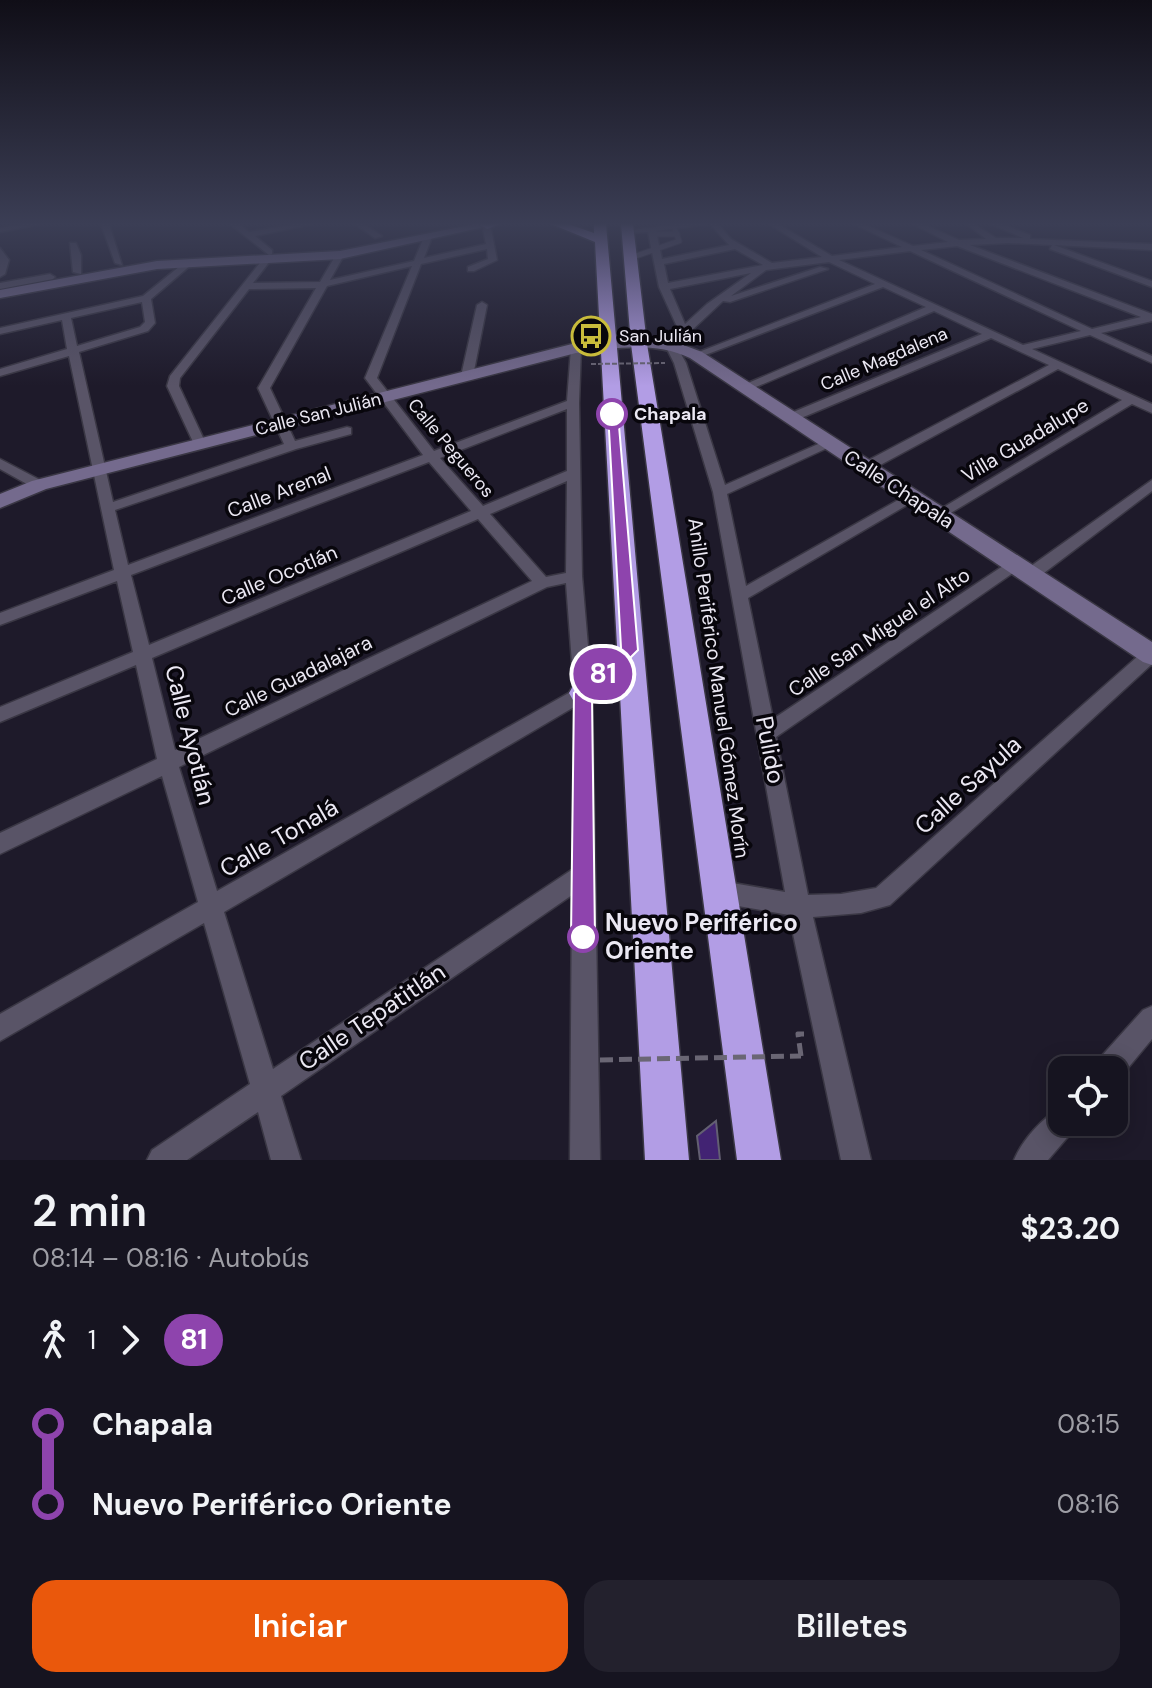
<!DOCTYPE html>
<html lang="es">
<meta charset="utf-8">
<style>
:root{--surface:#161420;--page:#23212d;--text:#f1f3f6;--muted:#9e9ea5;--line:#35333e;--accent:#ea580c}
body{margin:0;font-family:"DM Sans",sans-serif;background:var(--page);color:var(--text);height:100vh;display:flex;flex-direction:column;font-size:30px;white-space:nowrap}
*{box-sizing:border-box;margin:0}
p{font-size:26px;color:var(--muted)}
.icon{flex:none;width:44px;height:44px;fill:none;stroke:currentColor;stroke-width:2;stroke-linecap:round;stroke-linejoin:round}
.map{position:relative;height:1160px;overflow:hidden}
.panel{display:flex;flex-direction:column;background:var(--surface);flex:1}
.panel>*{flex:none}
.badge{padding:0 16px;border-radius:26px;font-size:28px;line-height:52px}
.fabs{position:absolute;left:1048px;top:1056px;display:grid;gap:16px}
.fabs a{display:grid;place-items:center;width:80px;height:80px;border-radius:16px;background:var(--surface);box-shadow:0 4px 20px #0003,0 0 0 2px var(--line);font-size:40px}
.map>.badge{position:absolute;translate:-50% -50%;box-shadow:0 0 0 4px #fff}
.legs{display:flex;align-items:center;gap:12px;height:88px;padding:0 32px;font-size:26px}
.legs p{margin-inline-start:auto}
.overview{display:flex;align-items:center;justify-content:space-between;height:136px;padding:0 32px}
h1{font-size:44px;font-weight:600;line-height:60px}
.cta{display:flex;gap:16px;margin-top:auto;padding:16px 32px}
.cta a{flex:1;height:92px;border-radius:24px;background:var(--accent);color:#fff;font-size:32px;font-weight:600;line-height:92px;text-align:center}
.cta a+a{background:var(--page);color:var(--text)}
ul{padding:0 32px;list-style:none}
li{display:flex;align-items:center;gap:28px;height:80px;font-size:30px}
li i{display:grid;place-items:center;width:12px;height:100%;margin:0 10px;background:currentColor}
li i::after{content:'';width:20px;height:20px;margin:-10px;border:6px solid;border-radius:50%;background:var(--surface)}
li p{margin-inline-start:auto}
li:first-child i{background:linear-gradient(#0000 50%,currentColor 0)}
li:last-child i{background:linear-gradient(currentColor 50%,#0000 0)}
.map>svg:first-child{display:block}
</style>
<div class="map">
<svg width="1152" height="1160" viewBox="0 0 1152 1160">
<rect width="100%" height="100%" fill="#1e1a2a"/>
<path fill="#422373" stroke="#635f72" stroke-width="2" d="M716 1121 720 1160H700L697 1136Z"/>
<g fill="none" stroke-linecap="round" stroke-linejoin="round">
<defs>
<g id="lane">
<path d="M653 234H677"/>
<path d="M630 258 679 241 674 227"/>
</g>
<g id="street">
<path d="M23 224H41L0 232V228Z"/>
<path d="M101 224H109L122 265 115 263Z"/>
<path d="M230 224H239L249 232 295 224H312L255 236 272 250V254L269 255Z"/>
<path d="M355 224H364L382 236 375 238Z"/>
<path d="M482 224H490L497 260 474 271H468V267L488 259 487 249 421 264 377 378 434 451 567 401 571 348 576 345 581 348 579 403 582 576 592 693 600 1160H570L572 895 281 1096 301 1160H271L258 1112 187 1160H147L152 1150 250 1084 204 923 0 1041V1014L198 902 162 776 0 854V833L157 759 136 665 0 722V707L133 652 117 581 0 625V613L114 570 69 356 0 376V369L67 349 62 320 0 334V328L143 296 185 262 192 264 151 299 155 323 148 331 79 352 113 502 284 444 258 388 316 288 249 289 180 378 179 386 206 444 205 447H195L194 444 167 386 170 376 263 259 270 261 253 283 320 282 337 253 344 255 330 280 414 261 424 237 428 235 432 237 424 258 486 244ZM412 266 365 378 423 455 128 565 115 510 296 449 351 434V428L347 427 295 441 270 388 327 286ZM142 302 145 322 140 327 77 346 71 318ZM567 409V471L483 506 440 458ZM429 462 471 511 149 645 131 575ZM567 481 566 573 546 577 490 514ZM478 519 532 581 175 750 152 658ZM566 583 574 690 217 891 179 767 547 587ZM574 707 573 869 273 1069 224 912Z"/>
<path d="M678 224H707L656 231 662 259 729 245 710 224H718L731 239 772 263 822 257 769 224H778L832 256 902 247 854 224H864L913 246 948 242 913 224H923L959 240 986 239 967 224H974L996 238H1023L991 224H1002L1030 235V239L1152 244V250L1054 245 1152 281V287L1050 249 1052 245 1008 243 970 245 1152 314V321L1101 333 1152 356V363L1090 335 1032 349 1152 404V413L1132 404 939 520 934 519 932 516 934 513 1122 400 1058 369 871 470H861V464L1049 365 991 338 794 421H786V415L982 334 934 311 749 390H741V386L926 307 883 287 700 357 691 355 875 284 829 262 766 270 731 296 820 267 828 269 730 302 723 301 676 345 686 363 725 485 825 441H835L836 444 727 494 746 586 907 495H917L919 498 748 598 773 719 1009 562H1021L1023 566 776 737 808 895 841 894 876 888 1146 649 1152 648V664L890 905 861 913 813 917 871 1160H841L789 915 721 903 713 900 710 892 713 884 721 881 785 892 713 492 674 363 665 345 679 331 659 287 648 232 628 233 624 231ZM957 246 1141 317 1092 329 921 250ZM735 249 763 265 668 283 664 264ZM910 251 1081 331 1023 345 839 260ZM751 273 707 304 685 324 670 289Z"/>
<path d="M70 243H76L81 255V274L73 272Z"/>
<path d="M0 248 9 260 5 274 0 277Z"/>
<path d="M50 274 55 277 53 279 0 289V283Z"/>
<path d="M482 302 487 305 473 376 467 379 461 376 477 305Z"/>
<path d="M0 459 44 482 46 485 39 489 34 488 0 469Z"/>
<path d="M1152 480V491L1036 579H1024L1022 575 1024 571Z"/>
<path d="M1152 1006V1039L1118 1080 1114 1081V1070H1095L1098 1060 1143 1010Z"/>
<path d="M1062 1108V1122H1076L1072 1132 1048 1160H1014C1022 1141 1043 1116 1062 1108Z"/>
</g>
<g id="secondary">
<path d="M475 224 493 225 340 259 157 269 0 298V290L157 261 340 251Z"/>
<path d="M621 338 670 340 702 352 1152 642V665L1143 662 690 358C655 341 614 348 576 353L46 489 0 508V494L32 481 576 343Z"/>
</g>
<g id="highway">
<path d="M500 224 487 229 481 225 482 224Z"/>
<path d="M551 224H568L594 233V224H606L689 1160H645L619 676C605 689 594 707 573 700L569 693 573 686 617 646 595 242Z"/>
<path d="M621 224H633L647 344 781 1160H737L631 344Z"/>
</g>
</defs>
<use href="#lane" stroke="#3a3744" stroke-width="7"/>
<use href="#street" stroke="#3a3744" stroke-width="3"/>
<use href="#secondary" stroke="#3a3744" stroke-width="3"/>
<use href="#highway" stroke="#3a3744" stroke-width="3"/>
<path stroke="#6a6674" stroke-width="5" stroke-dasharray="13 6" stroke-linecap="butt" d="M801 1056 798 1034H804"/>
<use href="#lane" stroke="#595467" stroke-width="5"/>
<use href="#street" fill="#595467" fill-rule="evenodd"/>
<use href="#secondary" fill="#746a8d" fill-rule="evenodd"/>
<use href="#highway" fill="#b29de5" fill-rule="evenodd"/>
<path stroke="#6a6674" stroke-width="2" stroke-dasharray="5 2" stroke-linecap="butt" d="M591 364 665 363"/>
<path stroke="#6a6674" stroke-width="5" stroke-dasharray="13 6" stroke-linecap="butt" d="M600 1060 801 1056"/>
</g>
<linearGradient id="sky" x2="0" y2="1"><stop stop-color="#100e17"/><stop offset="0.58" stop-color="#3b3e55"/><stop offset="1" stop-color="#3b3e55" stop-opacity="0"/></linearGradient>
<rect width="1152" height="386" fill="url(#sky)"/>
<path fill="#8e44ad" stroke="#fff" stroke-width="2" d="M608 412 618 414 638 650 592 696 595 937 591 946 583 949 575 946 571 937 574 693 621 648Z"/>
<defs>
<symbol id="bus-ring" viewBox="-11 -11 22 22"><circle r="9.5" fill="#08060c" stroke="#c8bb3b" stroke-width="1.5"/><path d="M-5-6H5V4H4V6H2V4H-2V6H-4V4H-5ZM-3.5-4V0h7V-4ZM-3.5 1.2v1.5H-2V1.2ZM2 1.2v1.5H3.5V1.2Z" fill="#c8bb3b"/></symbol>
</defs>
<g fill-rule="evenodd">
<use href="#bus-ring" x="569" y="314" width="44" height="44"/>
</g>
<g fill="#fff" stroke="#8e44ad" stroke-width="4">
<circle cx="612" cy="414" r="14"/>
<circle cx="583" cy="937" r="14"/>
</g>
<g text-anchor="middle" stroke-width="7" stroke-linejoin="round" paint-order="stroke">
<g font-size="18" fill="#ebe8f3" stroke="#08060c" text-anchor="start">
<text x="619" y="342">San Julián</text>
</g>
<g font-size="18" fill="#ebe8f3" stroke="#08060c">
<text transform="translate(884 359) rotate(-23)" y="6">Calle Magdalena</text>
<text transform="translate(318 414) rotate(-14)" y="6">Calle San Julián</text>
<text transform="translate(451 448) rotate(50)" y="6">Calle Pegueros</text>
</g>
<g font-size="18" font-weight="bold" fill="#ebe8f3" stroke="#08060c" text-anchor="start">
<text x="634" y="420">Chapala</text>
</g>
<g font-size="20" fill="#ebe8f3" stroke="#08060c">
<text transform="translate(1025 440) rotate(-31)" y="7">Villa Guadalupe</text>
<text transform="translate(899 489) rotate(33)" y="7">Calle Chapala</text>
<text transform="translate(279 492) rotate(-21)" y="7">Calle Arenal</text>
<text transform="translate(279 575) rotate(-23)" y="7">Calle Ocotlán</text>
<text transform="translate(879 632) rotate(-34)" y="7">Calle San Miguel el Alto</text>
<text transform="translate(298 676) rotate(-26)" y="7">Calle Guadalajara</text>
<text transform="translate(719 688) rotate(82)" y="7">Anillo Periférico Manuel Gómez Morín</text>
</g>
<g font-size="24" fill="#ebe8f3" stroke="#08060c">
<text transform="translate(190 735) rotate(76)" y="8">Calle Ayotlán</text>
<text transform="translate(770 750) rotate(79)" y="8">Pulido</text>
<text transform="translate(968 785) rotate(-42)" y="8">Calle Sayula</text>
<text transform="translate(279 838) rotate(-30)" y="8">Calle Tonalá</text>
<text transform="translate(372 1017) rotate(-34)" y="8">Calle Tepatitlán</text>
</g>
<g font-size="24" font-weight="bold" fill="#ebe8f3" stroke="#08060c" text-anchor="start">
<text x="605" y="931">Nuevo Periférico<tspan x="605" dy="28">Oriente</tspan></text>
</g>
</g>
</svg>
<div class="fabs">
<a><svg class="icon" aria-label="locate" viewBox="0 0 24 24"><circle cx="12" cy="12" r="6"/><path d="M12 2v4M12 18v4M2 12h4M18 12h4"/></svg></a>
</div>
<b class="badge" style="left:603px;top:674px;background:#8e44ad;color:#fff">81</b>
</div>
<section class="panel">
<div class="overview"><div><h1>2 min</h1><p>08:14 – 08:16 · Autobús</p></div><b>$23.20</b></div>
<div class="legs"><svg class="icon" aria-label="walk" viewBox="0 0 24 24"><circle cx="13" cy="4" r="2"/><path d="M13 8l-2 6 4 7M11 14l-3 7M7 12l3-4h3l4 4"/></svg>1<svg class="icon" aria-label="forward" viewBox="0 0 24 24"><path d="M9 5l7 7-7 7"/></svg><b class="badge" style="background:#8e44ad;color:#fff">81</b></div>
<ul>
<li><i style="color:#8e44ad"></i><b>Chapala</b><p>08:15</p></li>
<li><i style="color:#8e44ad"></i><b>Nuevo Periférico Oriente</b><p>08:16</p></li>
</ul>
<div class="cta"><a>Iniciar</a><a>Billetes</a></div>
</section>
